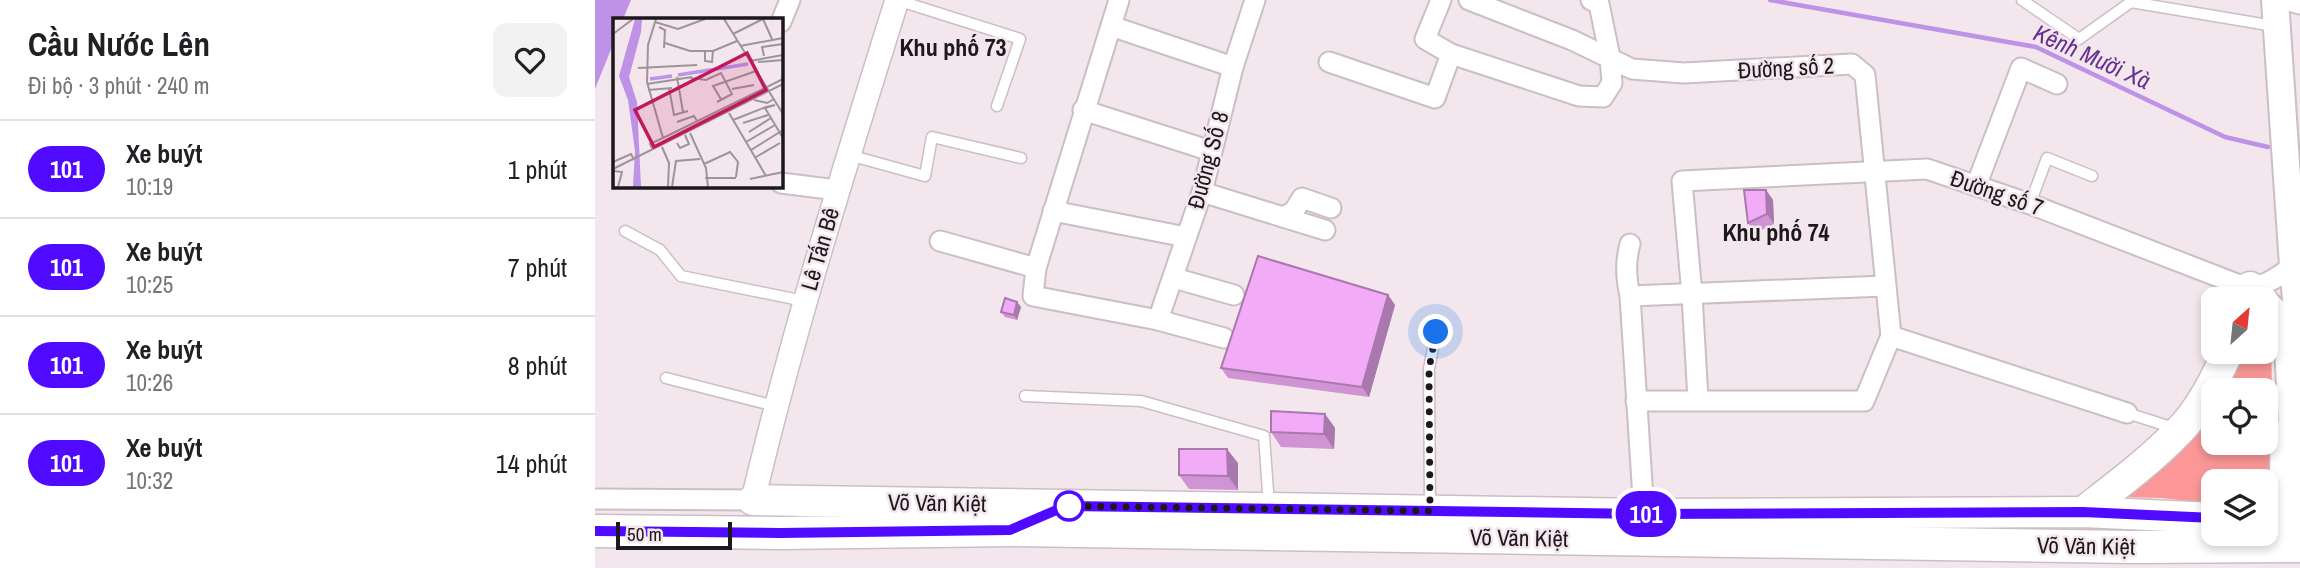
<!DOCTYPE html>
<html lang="vi">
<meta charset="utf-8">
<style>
:root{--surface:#fff;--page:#f2f2f2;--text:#202124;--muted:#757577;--line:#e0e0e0}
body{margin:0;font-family:"Archivo Narrow",sans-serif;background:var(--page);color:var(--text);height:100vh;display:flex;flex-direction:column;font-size:26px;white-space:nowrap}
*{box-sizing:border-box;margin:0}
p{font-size:23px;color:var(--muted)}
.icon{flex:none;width:38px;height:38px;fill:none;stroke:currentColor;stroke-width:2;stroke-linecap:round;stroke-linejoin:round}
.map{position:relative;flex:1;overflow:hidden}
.drawer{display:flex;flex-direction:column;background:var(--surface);width:595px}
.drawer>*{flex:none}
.badge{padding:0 14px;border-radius:23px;font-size:24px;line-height:46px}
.needle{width:46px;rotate:27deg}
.tools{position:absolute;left:1606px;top:287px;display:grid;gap:14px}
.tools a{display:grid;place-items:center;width:77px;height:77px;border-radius:14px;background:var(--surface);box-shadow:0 4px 10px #0003;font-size:35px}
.scale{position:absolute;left:21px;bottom:18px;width:116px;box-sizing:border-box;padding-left:7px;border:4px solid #1d181b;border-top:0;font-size:19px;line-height:24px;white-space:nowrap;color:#1d181b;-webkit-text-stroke:5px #f3e6ed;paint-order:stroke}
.you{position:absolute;width:35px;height:35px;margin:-18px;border:5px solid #fff;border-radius:50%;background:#1a73e8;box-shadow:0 0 0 10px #1a73e833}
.map>.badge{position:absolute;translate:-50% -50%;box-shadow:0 0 0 4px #fff}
.round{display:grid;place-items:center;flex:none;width:74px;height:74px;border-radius:14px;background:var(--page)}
.overview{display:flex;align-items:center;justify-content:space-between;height:119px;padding:0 28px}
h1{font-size:33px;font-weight:800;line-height:52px}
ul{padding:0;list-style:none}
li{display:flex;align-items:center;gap:21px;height:98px;padding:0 28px;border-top:2px solid var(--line)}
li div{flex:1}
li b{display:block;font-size:26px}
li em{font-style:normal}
li .badge{min-width:77px;font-weight:700;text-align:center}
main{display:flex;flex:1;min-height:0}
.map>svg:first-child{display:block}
</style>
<main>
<section class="drawer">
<div class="overview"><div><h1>Cầu Nước Lên</h1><p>Đi bộ · 3 phút · 240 m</p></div><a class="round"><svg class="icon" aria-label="heart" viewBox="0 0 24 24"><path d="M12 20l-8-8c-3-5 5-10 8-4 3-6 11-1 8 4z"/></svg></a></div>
<ul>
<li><span class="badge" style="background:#4f0aff;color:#fff">101</span><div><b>Xe buýt</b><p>10:19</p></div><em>1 phút</em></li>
<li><span class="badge" style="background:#4f0aff;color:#fff">101</span><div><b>Xe buýt</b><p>10:25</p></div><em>7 phút</em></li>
<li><span class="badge" style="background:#4f0aff;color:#fff">101</span><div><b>Xe buýt</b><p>10:26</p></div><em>8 phút</em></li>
<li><span class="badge" style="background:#4f0aff;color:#fff">101</span><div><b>Xe buýt</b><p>10:32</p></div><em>14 phút</em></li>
</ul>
</section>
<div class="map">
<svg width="1705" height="568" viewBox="0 0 1705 568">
<rect width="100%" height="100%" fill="#f3e6ed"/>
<path fill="#fb9797" d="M1671 321 1676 325 1678 479 1671 492V481H1619V504L1567 498 1524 497 1619 398V443H1671V390H1624L1641 352H1671Z"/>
<path fill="#bd92e7" d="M0 0H36L28 19H19V42L0 89Z"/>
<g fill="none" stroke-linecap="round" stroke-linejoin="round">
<path stroke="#bd92e7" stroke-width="4.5" d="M1175 0 1441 47 1630 137 1673 147"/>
<defs>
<g id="service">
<path d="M302 0 425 39 402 106"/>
<path d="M1427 0 1484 39 1536 2"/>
<path d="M1537 0 1536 2 1679 26"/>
<path d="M254 155 330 176 337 137 426 158"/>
<path d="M1435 204 1452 158 1497 176"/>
<path d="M30 231 65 250 86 276 209 301"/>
<path d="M71 378 180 406"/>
<path d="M430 396 546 401 669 436 674 506"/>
<path d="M1532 413 1582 429"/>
<path d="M835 507 834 369 841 332"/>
</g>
<g id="minor">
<path d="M524 0 441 268 438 296 563 320 629 338"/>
<path d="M846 0 830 39 856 54 984 96 1008 97 1017 83 1015 57 1004 4 996 0"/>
<path d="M874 0 977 40 1037 69 1089 73 1257 64 1270 75 1296 336 1269 401H1041"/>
<path d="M1690 0 1705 4"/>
<path d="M186 22 195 0"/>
<path d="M516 26 638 67"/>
<path d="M734 62 840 98 856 54"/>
<path d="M488 110 616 151"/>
<path d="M186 183 242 190"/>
<path d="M1381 186 1426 68 1462 84"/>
<path d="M607 192 730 230"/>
<path d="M458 211 591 237"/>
<path d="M688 217 699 211 707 198 736 208"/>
<path d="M345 241 441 268"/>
<path d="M1035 244C1030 263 1031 277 1035 296L1049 514"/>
<path d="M579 278 639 295"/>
<path d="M1035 296 1290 286"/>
<path d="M563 320 607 192 638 67 660 0"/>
<path d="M1296 336 1532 413"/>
<path d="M1103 400 1097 295 1087 181 1332 169 1435 204 1642 284C1668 290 1678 280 1698 266"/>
<path d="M0 499 158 500"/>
</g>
<path id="tertiary" d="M158 500C198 331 250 166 302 0"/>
<g id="secondary">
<path d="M1680 0 1698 266 1702 310 1705 313"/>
<path d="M1671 303 1692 324"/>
<path d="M1702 310 1692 324 1697 428 1705 518"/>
</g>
<g id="primary">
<path d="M1651 299 1655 287"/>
<path d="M158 500 1049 514 1488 512 1619 518"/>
<path d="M1671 511C1699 487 1686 474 1692 444 1693 438 1696 433 1697 428"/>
<path d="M1488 512C1520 487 1555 461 1584 431 1606 409 1620 379 1633 352"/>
<path d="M1671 520H1705"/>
</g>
<g id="trunk">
<path d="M426 525 472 506"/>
<path d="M0 531 185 533 415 530 1540 547 1705 546"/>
</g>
</defs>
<use href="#service" stroke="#cbbec5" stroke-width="13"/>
<use href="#minor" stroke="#cbbec5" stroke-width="23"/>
<use href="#tertiary" stroke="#cbbec5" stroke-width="26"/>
<use href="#secondary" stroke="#cbbec5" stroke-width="30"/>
<use href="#primary" stroke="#cbbec5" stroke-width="33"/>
<use href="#trunk" stroke="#cbbec5" stroke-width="35"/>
<use href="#service" stroke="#fff" stroke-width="10"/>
<use href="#minor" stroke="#fff" stroke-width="19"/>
<use href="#tertiary" stroke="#fff" stroke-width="23"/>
<use href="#secondary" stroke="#fff" stroke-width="26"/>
<use href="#primary" stroke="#fff" stroke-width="30"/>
<use href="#trunk" stroke="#fff" stroke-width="32"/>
</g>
<g fill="#d093d4">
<path d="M1171 190 1178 200 1179 224 1160 233 1153 223Z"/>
<path d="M793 295 800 305 774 397 633 378 626 368Z"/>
<path d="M422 302 426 307 422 320 410 317 406 312Z"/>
<path d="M730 414 740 428 739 449 686 447 676 432Z"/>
<path d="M643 463V490L594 489 584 475Z"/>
</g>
<g fill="#a978ac">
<path d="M1171 190 1178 200 1179 224 1172 214Z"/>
<path d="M793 295 800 305 774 397 767 387Z"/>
<path d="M422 302 426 307 422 320 419 315Z"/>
<path d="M730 414 740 428 739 449 729 434Z"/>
<path d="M632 449 643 463V490L633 476Z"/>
</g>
<g fill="#f2abf6" stroke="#a978ac" stroke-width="2">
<path d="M1149 190H1171L1172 214 1153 223Z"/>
<path d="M663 256 793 295 767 387 626 368Z"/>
<path d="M410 298 422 302 419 315 406 312Z"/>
<path d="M676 411 730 414 729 434 676 432Z"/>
<path d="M584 449H632L633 476 584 475Z"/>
</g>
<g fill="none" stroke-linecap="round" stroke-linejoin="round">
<defs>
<path id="line" d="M0 531 185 533 415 530 471 506 1049 514 1488 512 1619 518"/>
</defs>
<use href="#line" stroke="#fff" stroke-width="16"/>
<use href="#line" stroke="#4f0aff" stroke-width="10"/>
<path stroke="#1d181b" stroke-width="7" stroke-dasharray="0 12.6" d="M474 506H471L835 511 834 369 841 332"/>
</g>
<circle fill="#fff" stroke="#4f0aff" stroke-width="3.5" cx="474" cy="506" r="14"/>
<g text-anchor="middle" stroke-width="5" stroke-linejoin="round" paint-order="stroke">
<g font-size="23" fill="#1d181b" stroke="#f3e6ed">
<text transform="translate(1191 68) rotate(-3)" y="8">Đường số 2</text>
<text transform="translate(613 160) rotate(-75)" y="8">Đường Số 8</text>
<text transform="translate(1402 193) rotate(19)" y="8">Đường số 7</text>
<text transform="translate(225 249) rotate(-74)" y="8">Lê Tấn Bê</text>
<text transform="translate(342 503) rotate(1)" y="8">Võ Văn Kiệt</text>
<text transform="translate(924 538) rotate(1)" y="8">Võ Văn Kiệt</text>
<text transform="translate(1491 546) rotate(1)" y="8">Võ Văn Kiệt</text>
</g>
<g font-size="24" font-weight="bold" fill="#1d181b" stroke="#f3e6ed">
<text x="358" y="56">Khu phố 73</text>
<text x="1181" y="241">Khu phố 74</text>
</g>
<g font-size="24" font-style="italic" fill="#663092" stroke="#f3e6ed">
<text transform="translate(1497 57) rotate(24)" y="8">Kênh Mười Xà</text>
</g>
</g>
<g transform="translate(18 18)">
<rect width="170" height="170" fill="#f3e6ed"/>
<path d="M22 1H29L28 14 16 59 24 84 28 169H20L22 133 15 82 6 58Z" fill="#bd92e7"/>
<path fill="none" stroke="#bd92e7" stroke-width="3.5" d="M65 57 135 46M37 61 59 58"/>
<path fill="none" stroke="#9d9499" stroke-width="2" d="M111 1 170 96M150 1 159 21M42 4 65 11 92 1M46 9 52 12 51 30M0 16 20 1M120 16 150 1M52 25 77 33H100L124 23M127 28 170 20M92 33V43L99 44 100 33M151 38 149 29 170 26M137 43 170 37M145 44 170 42M25 50 84 47M64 59 70 94M77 60 93 62 108 55 119 76 104 84M34 66 79 59M56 70 61 97 75 93M119 71 141 67M35 72 59 70M108 81 100 68 143 53M141 82 154 85 161 81M152 90 170 120M116 95 153 158M120 102 153 89 162 87 152 90M64 104 81 98 84 103M130 105 155 97M136 114 158 100M77 115 93 150 95 169M50 120 170 61M133 124 162 107M64 125 67 130 76 126 72 117M49 129 56 145 55 169M40 132 37 126 50 120 34 64 35 27 43 1M138 132 170 112M143 139 167 125M0 144 18 136 21 142M91 146 117 134 125 144 123 159M0 151 170 66M1 153 9 154 5 169M92 160H123M137 161 170 154M59 169 63 143 87 141"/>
<path fill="#c2185b" fill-opacity="0.15" stroke="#c2185b" stroke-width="3.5" d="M134 35 153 72 41 129 22 92Z"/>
<rect width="170" height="170" fill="none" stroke="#1d181b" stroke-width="3.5"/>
</g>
</svg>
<div class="tools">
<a><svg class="needle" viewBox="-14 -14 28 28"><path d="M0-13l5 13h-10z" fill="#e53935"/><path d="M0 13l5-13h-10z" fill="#757577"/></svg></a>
<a><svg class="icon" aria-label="locate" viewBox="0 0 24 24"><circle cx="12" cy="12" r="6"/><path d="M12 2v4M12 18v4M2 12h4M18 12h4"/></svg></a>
<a><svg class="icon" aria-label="layers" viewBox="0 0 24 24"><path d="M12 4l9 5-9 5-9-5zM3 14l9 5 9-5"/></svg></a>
</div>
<div class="scale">50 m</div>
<div class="you" style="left:841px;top:332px"></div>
<b class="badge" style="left:1051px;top:514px;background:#4f0aff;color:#fff">101</b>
</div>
</main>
